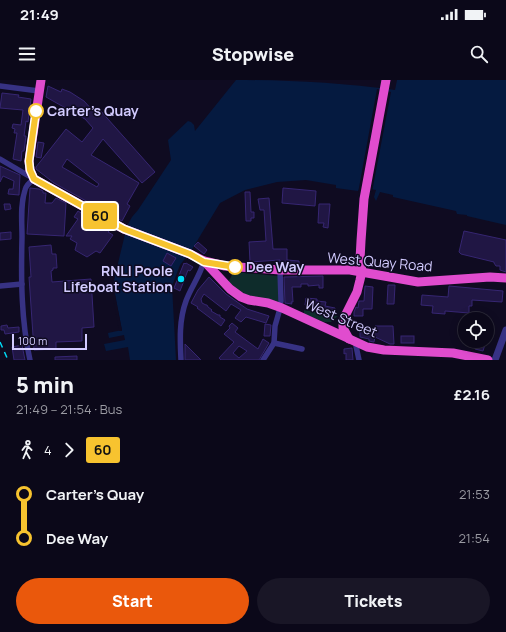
<!DOCTYPE html>
<meta charset="utf-8">
<style>
:root{--surface:#0b0819;--page:#191626;--text:#f1f3f6;--muted:#9a9aa2;--line:#2b2938;--accent:#ea580c}
body{margin:0;font-family:Manrope,sans-serif;background:var(--page);color:var(--text);height:100vh;display:flex;flex-direction:column;font-size:15px;white-space:nowrap}
*{box-sizing:border-box;margin:0}
p{font-size:13px;color:var(--muted)}
.icon{flex:none;width:22px;height:22px;fill:none;stroke:currentColor;stroke-width:2;stroke-linecap:round;stroke-linejoin:round}
.map{position:relative;height:280px;overflow:hidden}
.side{display:flex;flex-direction:column;background:var(--surface);flex:1}
.side>*{flex:none}
.badge{padding:0 8px;border-radius:3px;font-size:14px;line-height:26px}
.fabs{position:absolute;left:458px;top:232px;display:grid;gap:8px}
.fabs a{display:grid;place-items:center;width:36px;height:36px;border-radius:50%;background:var(--surface);box-shadow:0 2px 10px #0003,0 0 0 1px var(--line);font-size:20px}
.scale{position:absolute;left:12px;bottom:10px;width:75px;box-sizing:border-box;padding-left:4px;border:2px solid #d2cbff;border-top:0;font-size:11px;line-height:14px;white-space:nowrap;color:#d2cbff;-webkit-text-stroke:3px #0f0b21;paint-order:stroke}
.map>.badge{position:absolute;translate:-50% -50%;box-shadow:0 0 0 2px #fff}
.legs{display:flex;align-items:center;gap:6px;height:44px;padding:0 16px;font-size:13px}
.legs p{margin-inline-start:auto}
.summary{display:flex;align-items:center;justify-content:space-between;height:68px;padding:0 16px}
h1{font-size:22px;font-weight:800;line-height:30px}
.primary-button{display:flex;gap:8px;margin-top:auto;padding:8px 16px}
.primary-button a{flex:1;height:46px;border-radius:24px;background:var(--accent);color:#fff;font-size:16px;font-weight:800;line-height:46px;text-align:center}
.primary-button a+a{background:var(--page);color:var(--text)}
ul{padding:0 16px;list-style:none}
li{display:flex;align-items:center;gap:14px;height:44px;font-size:15px}
li i{display:grid;place-items:center;width:6px;height:100%;margin:0 5px;background:currentColor}
li i::after{content:'';width:10px;height:10px;margin:-5px;border:3px solid;border-radius:50%;background:var(--surface)}
li p{margin-inline-start:auto}
li:first-child i{background:linear-gradient(#0000 50%,currentColor 0)}
li:last-child i{background:linear-gradient(currentColor 50%,#0000 0)}
.status{display:flex;justify-content:space-between;align-items:center;height:28px;padding:0 20px;background:var(--surface);direction:ltr}
.status svg{height:11px;fill:currentColor}
header{display:flex;justify-content:space-between;align-items:center;height:52px;padding:0 16px;background:var(--surface);font-size:18px;font-weight:800}
.map>svg:first-child{display:block}
</style>
<div class="status"><b>21:49</b><svg viewBox="0 0 49 12"><path d="M0 12V9h3v3zM5 12V6h3v6zM10 12V3h3v9zM15 12V0h3v12zM26 1h20v11H26zM47 4h2v5h-2z"/></svg></div>
<header><svg class="icon" aria-label="menu" viewBox="0 0 24 24"><path d="M4 6h16M4 12h16M4 18h16"/></svg>Stopwise<svg class="icon" aria-label="search" viewBox="0 0 24 24"><circle cx="10" cy="10" r="6"/><path d="M15 15l6 6"/></svg></header>
<div class="map">
<svg width="506" height="280" viewBox="0 0 506 280">
<rect width="100%" height="100%" fill="#0f0b21"/>
<g fill="#0e2c2b">
<path d="M233 192 278 196 279 220 278 223 249 217 228 202 231 197Z"/>
<path d="M304 230 338 236 331 242H324L304 234Z"/>
</g>
<path fill="#051a40" d="M236 0C289 0 342 3 395 10L397 0H506V145L467 136V135L457 134 456 131 393 117V115L380 112 376 121 374 117 376 110 361 107 358 111 336 108V105L306 100 277 102 245 110 220 123 191 171 180 185 172 206 176 280H130L128 267 106 271 104 264 125 260 124 255 109 258 108 253 122 250 113 204 127 146 132 137 138 130 171 80 168 60 188 41 191 42 194 45 195 51Z"/>
<g fill="#0f0b21">
<path d="M377 9 391 12 372 112 362 110 358 113Z"/>
<path d="M117 182H118L113 204 122 251H119L111 207Z"/>
</g>
<g fill="#201644" stroke="#362672" fill-rule="evenodd">
<path d="M48 6 61 12 62 9 70 12 84 21 95 33 99 29 155 92 142 103 103 59 91 75 139 103 127 124 130 126 122 141 54 103 36 89V87L66 49 82 62 93 48 85 39 46 17ZM67 79 99 104 97 107 62 87Z"/>
<path d="M2 13 19 15 18 17 31 19 28 42 26 41 24 56H26L24 71H22L21 81 13 79 17 53H14L15 49 12 48 13 44 21 45 23 30 0 28Z"/>
<path d="M38 62 44 63 41 78 36 77Z"/>
<path d="M0 86 20 95 19 115 8 114 9 109H13L14 101 3 96 0 102Z"/>
<path d="M30 108 39 109 43 111V113H46L45 123H52L56 118 66 123 64 156 27 154Z"/>
<path d="M283 108 316 111 315 126 282 123Z"/>
<path d="M245 112H250L251 132H254V138H251V141H246Z"/>
<path d="M269 118 273 169H287V180L299 181V184H280V180L250 182 249 162 266 161 264 130H260L258 119Z"/>
<path d="M4 124H10L11 129 5 130Z"/>
<path d="M319 124H330L328 148 323 147 324 143H318Z"/>
<path d="M78 131 109 151 108 152 113 155 100 173 96 171 87 177 75 170 77 163 70 159 72 156H66L78 139 74 137Z"/>
<path d="M464 151 506 160V192L500 190V186H496L494 183V182L461 174 459 172Z"/>
<path d="M11 152V159L0 160V153Z"/>
<path d="M198 162 207 170 204 174 194 166Z"/>
<path d="M51 165 52 174H56L57 188H53V190L51 191 52 202 91 199 94 247 82 248V261L56 262V269L34 270 29 197H31L29 167Z"/>
<path d="M167 173 176 178 171 186 163 181Z"/>
<path d="M184 183 185 184 186 183 193 187 190 191 188 190 180 211 174 208Z"/>
<path d="M323 196V208H319V205L308 206V204H301V207H292L293 222H291L292 224 285 223 284 197Z"/>
<path d="M209 197 226 214 247 229 269 236 266 243 246 237 241 242 235 238 241 230 231 224 226 231 204 214 201 219 202 223 206 225H207L208 227 212 230 211 231 218 235H220V237L225 240 221 246 197 228 198 227 191 223 198 210Z"/>
<path d="M388 205H395L394 224H387Z"/>
<path d="M365 206 373 207 372 229H363V236H354V232L356 227 358 228 359 221H364Z"/>
<path d="M449 206 503 211 502 222 472 220V226H469V233L445 231V234L432 233 433 226 421 225 422 215 448 217Z"/>
<path d="M306 218 317 219V221L326 222 325 226 335 228 333 235 317 233V226L305 225Z"/>
<path d="M232 243 238 248 235 252 258 269 263 259 269 263 259 280H221L219 278 234 262 224 254 230 248 229 246ZM239 266 247 271 239 278 233 273Z"/>
<path d="M265 244 271 245 270 256H264Z"/>
<path d="M7 245 8 248 19 247V252L5 254 4 250H1V246Z"/>
<path d="M375 246H393L394 264H390L375 257 374 262 369 261V259L360 257V250L375 251Z"/>
<rect x="401" y="256" width="13" height="7"/>
<path d="M478 261H486L483 271 475 269Z"/>
<path d="M185 264 201 280H185Z"/>
<path d="M22 265 25 280H14L12 267Z"/>
<path d="M352 268 353 280H346V273L344 274V269Z"/>
<path d="M77 276V280H55V277Z"/>
</g>
<g fill="none" stroke-linecap="round" stroke-linejoin="round">
<g stroke="#373284" stroke-width="5.5">
<path d="M0 6 39 11"/>
<path d="M0 79 34 99C30 102 26 105 25 110 20 125 22 142 22 157 21 198 21 240 30 280"/>
<path d="M280 190 281 221"/>
<path d="M0 206 22 204"/>
<path d="M274 263 302 269"/>
<path d="M357 263 356 266 359 280"/>
<path d="M181 280C180 260 179 240 186 221 191 207 200 196 204 181"/>
<path d="M263 280 274 263 275 246 279 232"/>
</g>
<path stroke="#373284" stroke-width="7" d="M495 280 506 250"/>
<g stroke="#e04cce" stroke-width="9">
<path d="M41 0 29 81 30 90 34 99 124 149 190 174 204 181 230 209 241 217 249 220 268 223 282 228 367 267 384 270 453 273 488 280"/>
<path d="M204 181 225 186 280 190H350L418 202 490 197 506 198"/>
<path d="M349 259 343 248V240L357 212 360 200 362 191 360 180 361 161 364 119 386 0"/>
</g>
<path stroke="#00daf6" stroke-width="1.5" stroke-dasharray="6 5" stroke-linecap="butt" d="M0 262 8 280"/>
</g>
<g fill="none" stroke-linecap="round" stroke-linejoin="round">
<defs>
<path id="line-1" d="M36 31 29 81 30 90 34 99 124 149 190 174 204 182 235 187"/>
</defs>
<use href="#line-1" stroke="#fff" stroke-width="9"/>
<use href="#line-1" stroke="#f7c32f" stroke-width="6"/>
</g>
<g fill="#fff" stroke="#f7c32f" stroke-width="2">
<circle cx="36" cy="31" r="7"/>
<circle cx="235" cy="187" r="7"/>
</g>
<circle fill="#00daf6" stroke="#0f0b21" stroke-width="1.5" cx="181" cy="199" r="4"/>
<g text-anchor="middle" stroke-width="3" stroke-linejoin="round" paint-order="stroke">
<g font-size="14" font-weight="bold" fill="#d2cbff" stroke="#0f0b21" text-anchor="start">
<text x="47" y="36">Carter's Quay</text>
<text x="246" y="192">Dee Way</text>
</g>
<g font-size="14" fill="#d2cbff" stroke="#0f0b21">
<text transform="translate(380 182) rotate(5)" y="5">West Quay Road</text>
<text transform="translate(341 238) rotate(23)" y="5">West Street</text>
</g>
<g font-size="14" font-weight="bold" fill="#d2cbff" stroke="#0f0b21" text-anchor="end">
<text x="173" y="196">RNLI Poole<tspan x="173" dy="16">Lifeboat Station</tspan></text>
</g>
</g>
</svg>
<div class="fabs">
<a><svg class="icon" aria-label="locate" viewBox="0 0 24 24"><circle cx="12" cy="12" r="6"/><path d="M12 2v4M12 18v4M2 12h4M18 12h4"/></svg></a>
</div>
<div class="scale">100 m</div>
<b class="badge" style="left:100px;top:136px;background:#f7c32f;color:#111">60</b>
</div>
<section class="side">
<div class="summary"><div><h1>5 min</h1><p>21:49 – 21:54 · Bus</p></div><b>£2.16</b></div>
<div class="legs"><svg class="icon" aria-label="walk" viewBox="0 0 24 24"><circle cx="13" cy="4" r="2"/><path d="M13 8l-2 6 4 7M11 14l-3 7M7 12l3-4h3l4 4"/></svg>4<svg class="icon" aria-label="forward" viewBox="0 0 24 24"><path d="M9 5l7 7-7 7"/></svg><b class="badge" style="background:#f7c32f;color:#111">60</b></div>
<ul>
<li><i style="color:#f7c32f"></i><b>Carter's Quay</b><p>21:53</p></li>
<li><i style="color:#f7c32f"></i><b>Dee Way</b><p>21:54</p></li>
</ul>
<div class="primary-button"><a>Start</a><a>Tickets</a></div>
</section>
